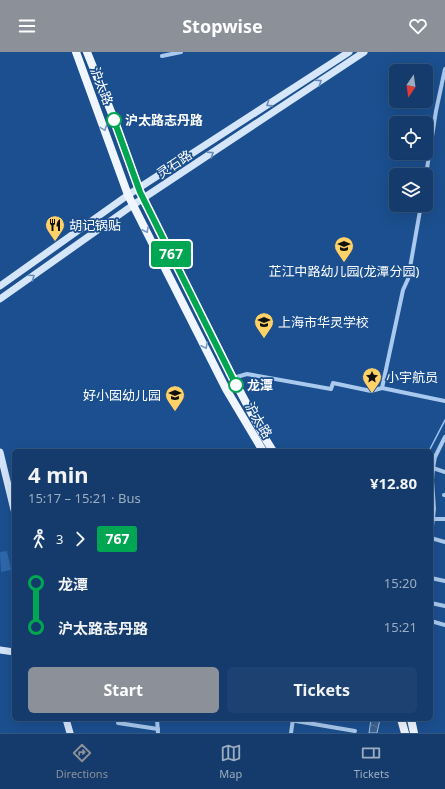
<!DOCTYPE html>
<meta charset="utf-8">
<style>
:root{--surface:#143b6b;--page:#1d4271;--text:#f1f3f6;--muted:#9dadc1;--line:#33557e;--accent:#8c9099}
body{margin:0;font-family:"Noto Sans","Noto Sans SC",sans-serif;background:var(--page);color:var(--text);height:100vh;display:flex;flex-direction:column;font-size:15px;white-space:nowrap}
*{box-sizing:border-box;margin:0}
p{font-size:13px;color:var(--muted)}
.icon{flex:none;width:22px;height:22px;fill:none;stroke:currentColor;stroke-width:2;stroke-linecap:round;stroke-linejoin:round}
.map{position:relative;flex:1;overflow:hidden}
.details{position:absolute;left:12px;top:397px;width:421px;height:272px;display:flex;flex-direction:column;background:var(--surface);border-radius:6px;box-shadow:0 4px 16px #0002,0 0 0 1px var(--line)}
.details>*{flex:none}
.badge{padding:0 8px;border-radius:3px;font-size:14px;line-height:26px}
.needle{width:26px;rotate:193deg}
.buttons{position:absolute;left:389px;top:12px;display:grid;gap:8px}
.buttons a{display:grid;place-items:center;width:44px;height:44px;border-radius:6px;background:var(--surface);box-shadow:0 4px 16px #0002,0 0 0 1px var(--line);font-size:20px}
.map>.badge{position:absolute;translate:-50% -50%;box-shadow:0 0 0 2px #fff}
.legs{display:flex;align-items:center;gap:6px;height:44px;padding:0 16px;font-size:13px}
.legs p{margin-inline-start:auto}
.overview{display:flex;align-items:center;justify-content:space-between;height:68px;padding:0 16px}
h1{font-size:22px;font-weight:700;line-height:30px}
.action{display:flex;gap:8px;margin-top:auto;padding:8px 16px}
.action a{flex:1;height:46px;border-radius:6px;background:var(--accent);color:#fff;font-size:16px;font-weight:700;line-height:46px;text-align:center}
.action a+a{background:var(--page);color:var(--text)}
ul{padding:0 16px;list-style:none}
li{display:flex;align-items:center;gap:14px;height:44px;font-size:15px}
li i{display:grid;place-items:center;width:6px;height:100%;margin:0 5px;background:currentColor}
li i::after{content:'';width:10px;height:10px;margin:-5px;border:3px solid;border-radius:50%;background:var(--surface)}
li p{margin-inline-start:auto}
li:first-child i{background:linear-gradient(#0000 50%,currentColor 0)}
li:last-child i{background:linear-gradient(currentColor 50%,#0000 0)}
header{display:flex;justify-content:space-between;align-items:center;height:52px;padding:0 16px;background:var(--accent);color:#fff;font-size:18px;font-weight:700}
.dock{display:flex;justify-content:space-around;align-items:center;height:56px;border-top:1px solid var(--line);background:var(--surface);font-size:11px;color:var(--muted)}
.dock a{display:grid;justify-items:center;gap:2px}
.dock .active{color:var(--accent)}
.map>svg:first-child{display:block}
</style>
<header><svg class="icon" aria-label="menu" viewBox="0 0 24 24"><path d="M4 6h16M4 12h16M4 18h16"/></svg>Stopwise<svg class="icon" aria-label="heart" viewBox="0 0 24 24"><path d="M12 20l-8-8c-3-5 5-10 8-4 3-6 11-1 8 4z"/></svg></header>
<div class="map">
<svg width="445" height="681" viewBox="0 0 445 681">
<defs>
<pattern id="water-waves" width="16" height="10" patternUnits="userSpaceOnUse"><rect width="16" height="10" fill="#3c6290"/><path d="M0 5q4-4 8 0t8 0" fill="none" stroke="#597aa1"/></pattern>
</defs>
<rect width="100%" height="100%" fill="#1b4f8f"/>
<path fill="#2e69ad" d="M7 499 11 518 1 520 0 500Z"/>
<path fill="url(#water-waves)" stroke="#9cc4f0" d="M371 667H380L377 681H369Z"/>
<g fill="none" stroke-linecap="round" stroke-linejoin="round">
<path stroke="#9cc4f0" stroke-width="1.5" d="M429 399 445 368"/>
<g stroke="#a9c9ee" stroke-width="4">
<path d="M162 4 181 0"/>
<path d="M426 123 436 59 445 17"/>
<path d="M233 326 247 322 331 337 333 331 371 339 382 336 403 238 408 227 421 153"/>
<path d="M382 336 445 349"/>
<path d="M433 416 445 420"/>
<path d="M444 443H445"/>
<path d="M433 467H445"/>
<path d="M431 483 434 457 432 428 433 416 435 405 445 385"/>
<path d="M431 486 445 490"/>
<path d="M431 526 445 529"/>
<path d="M431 551 445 554"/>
<path d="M431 569 445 573"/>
<path d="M157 667 158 681"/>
<path d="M284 667 355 679"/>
<path d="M118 671 158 677"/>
<path d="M291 681 293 667"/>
</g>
<g stroke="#d6e6fa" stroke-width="7">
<path d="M0 234 128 143 349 0"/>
<path d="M0 247 133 153 364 0"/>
<path d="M0 400 14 458"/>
<path d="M0 598 14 600"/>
<path d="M66 667 70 681"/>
</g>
<g stroke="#f0f6ff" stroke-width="8">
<path d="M76 0 128 143 226 337 263 399"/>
<path d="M87 0 114 67 140 140 233 326 263 383 273 399"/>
<path d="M401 667 405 681"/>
<path d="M411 667 414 681"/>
</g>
</g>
<defs><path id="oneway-chevron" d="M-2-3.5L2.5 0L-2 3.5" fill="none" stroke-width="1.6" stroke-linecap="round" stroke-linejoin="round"/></defs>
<g stroke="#668bba">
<use href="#oneway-chevron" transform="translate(319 30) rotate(-34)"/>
<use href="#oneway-chevron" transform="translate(269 52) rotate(147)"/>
<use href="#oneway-chevron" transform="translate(211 102) rotate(-34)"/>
<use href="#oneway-chevron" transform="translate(32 225) rotate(-35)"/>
</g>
<g stroke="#7b9ac1">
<use href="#oneway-chevron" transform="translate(104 76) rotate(70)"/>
<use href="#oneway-chevron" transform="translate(146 178) rotate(63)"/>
<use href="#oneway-chevron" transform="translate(205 294) rotate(63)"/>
</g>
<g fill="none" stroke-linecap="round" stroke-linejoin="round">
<defs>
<path id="line-1" d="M114 68 140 140 236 333"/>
</defs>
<use href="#line-1" stroke="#fff" stroke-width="9"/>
<use href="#line-1" stroke="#00a651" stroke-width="6"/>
</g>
<defs>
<symbol id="restaurant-pin" viewBox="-11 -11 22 30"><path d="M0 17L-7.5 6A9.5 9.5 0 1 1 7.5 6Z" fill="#ffd166" stroke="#1b4f8f"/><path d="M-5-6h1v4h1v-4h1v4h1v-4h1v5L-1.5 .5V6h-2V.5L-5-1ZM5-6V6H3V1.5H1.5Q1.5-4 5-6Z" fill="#111"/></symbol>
<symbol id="school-pin" viewBox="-11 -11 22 30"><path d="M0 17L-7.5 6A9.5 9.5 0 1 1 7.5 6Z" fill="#ffd166" stroke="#1b4f8f"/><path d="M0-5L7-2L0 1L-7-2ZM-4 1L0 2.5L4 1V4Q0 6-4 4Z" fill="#111"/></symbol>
<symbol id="sight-pin" viewBox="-11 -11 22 30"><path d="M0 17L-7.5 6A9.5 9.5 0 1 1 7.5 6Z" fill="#ffd166" stroke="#1b4f8f"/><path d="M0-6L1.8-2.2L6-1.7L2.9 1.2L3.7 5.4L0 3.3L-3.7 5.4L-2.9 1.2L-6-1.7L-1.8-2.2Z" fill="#111"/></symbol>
</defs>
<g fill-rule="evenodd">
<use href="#restaurant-pin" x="44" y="162" width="22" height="30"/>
<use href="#school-pin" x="333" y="183" width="22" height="30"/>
<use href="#school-pin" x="253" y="259" width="22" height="30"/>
<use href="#sight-pin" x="361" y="314" width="22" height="30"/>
<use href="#school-pin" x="164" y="332" width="22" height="30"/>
</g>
<g fill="#fff" stroke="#00a651" stroke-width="2">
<circle cx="114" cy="68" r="7"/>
<circle cx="236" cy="333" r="7"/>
</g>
<g text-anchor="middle" stroke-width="3.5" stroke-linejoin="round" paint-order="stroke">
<g font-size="13" fill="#fff" stroke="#1b4f8f">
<text transform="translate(102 34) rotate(69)" y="5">沪太路</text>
<text transform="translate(174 112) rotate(-34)" y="5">灵石路</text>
<text transform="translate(259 368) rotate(59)" y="5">沪太路</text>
</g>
<g font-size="13" font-weight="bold" fill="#fff" stroke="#1b4f8f" text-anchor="start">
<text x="125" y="73">沪太路志丹路</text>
<text x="247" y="338">龙潭</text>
</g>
<g font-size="13" fill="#fff" stroke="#1b4f8f" text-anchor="start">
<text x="69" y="178">胡记锅贴</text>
<text x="344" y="224" text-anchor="middle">芷江中路幼儿园(龙潭分园)</text>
<text x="278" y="275">上海市华灵学校</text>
<text x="386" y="330">小宇航员</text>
<text x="161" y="348" text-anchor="end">好小囡幼儿园</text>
</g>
</g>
</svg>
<div class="buttons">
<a><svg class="needle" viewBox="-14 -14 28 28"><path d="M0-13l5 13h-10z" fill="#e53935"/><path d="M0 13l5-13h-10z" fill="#9dadc1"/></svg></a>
<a><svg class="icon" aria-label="locate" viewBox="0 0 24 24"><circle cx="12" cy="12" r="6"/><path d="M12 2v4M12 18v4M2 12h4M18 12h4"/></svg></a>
<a><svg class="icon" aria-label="layers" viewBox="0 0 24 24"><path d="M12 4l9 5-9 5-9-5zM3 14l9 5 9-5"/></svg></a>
</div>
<b class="badge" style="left:171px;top:202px;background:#00a651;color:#fff">767</b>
<section class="details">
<div class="overview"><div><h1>4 min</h1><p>15:17 – 15:21 · Bus</p></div><b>¥12.80</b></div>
<div class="legs"><svg class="icon" aria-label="walk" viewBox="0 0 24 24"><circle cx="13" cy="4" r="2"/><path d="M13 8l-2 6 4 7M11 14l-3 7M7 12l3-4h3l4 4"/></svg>3<svg class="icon" aria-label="forward" viewBox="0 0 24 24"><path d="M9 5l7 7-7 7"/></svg><b class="badge" style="background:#00a651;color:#fff">767</b></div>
<ul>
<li><i style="color:#00a651"></i><b>龙潭</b><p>15:20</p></li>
<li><i style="color:#00a651"></i><b>沪太路志丹路</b><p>15:21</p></li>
</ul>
<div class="action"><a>Start</a><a>Tickets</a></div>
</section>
</div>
<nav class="dock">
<a class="active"><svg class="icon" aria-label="directions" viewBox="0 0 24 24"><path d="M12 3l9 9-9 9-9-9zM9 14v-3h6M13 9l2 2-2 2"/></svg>Directions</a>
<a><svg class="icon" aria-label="map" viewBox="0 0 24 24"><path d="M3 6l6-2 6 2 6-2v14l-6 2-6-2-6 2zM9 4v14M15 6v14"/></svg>Map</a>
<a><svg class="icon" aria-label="tickets" viewBox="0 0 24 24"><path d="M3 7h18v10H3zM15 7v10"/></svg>Tickets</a>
</nav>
